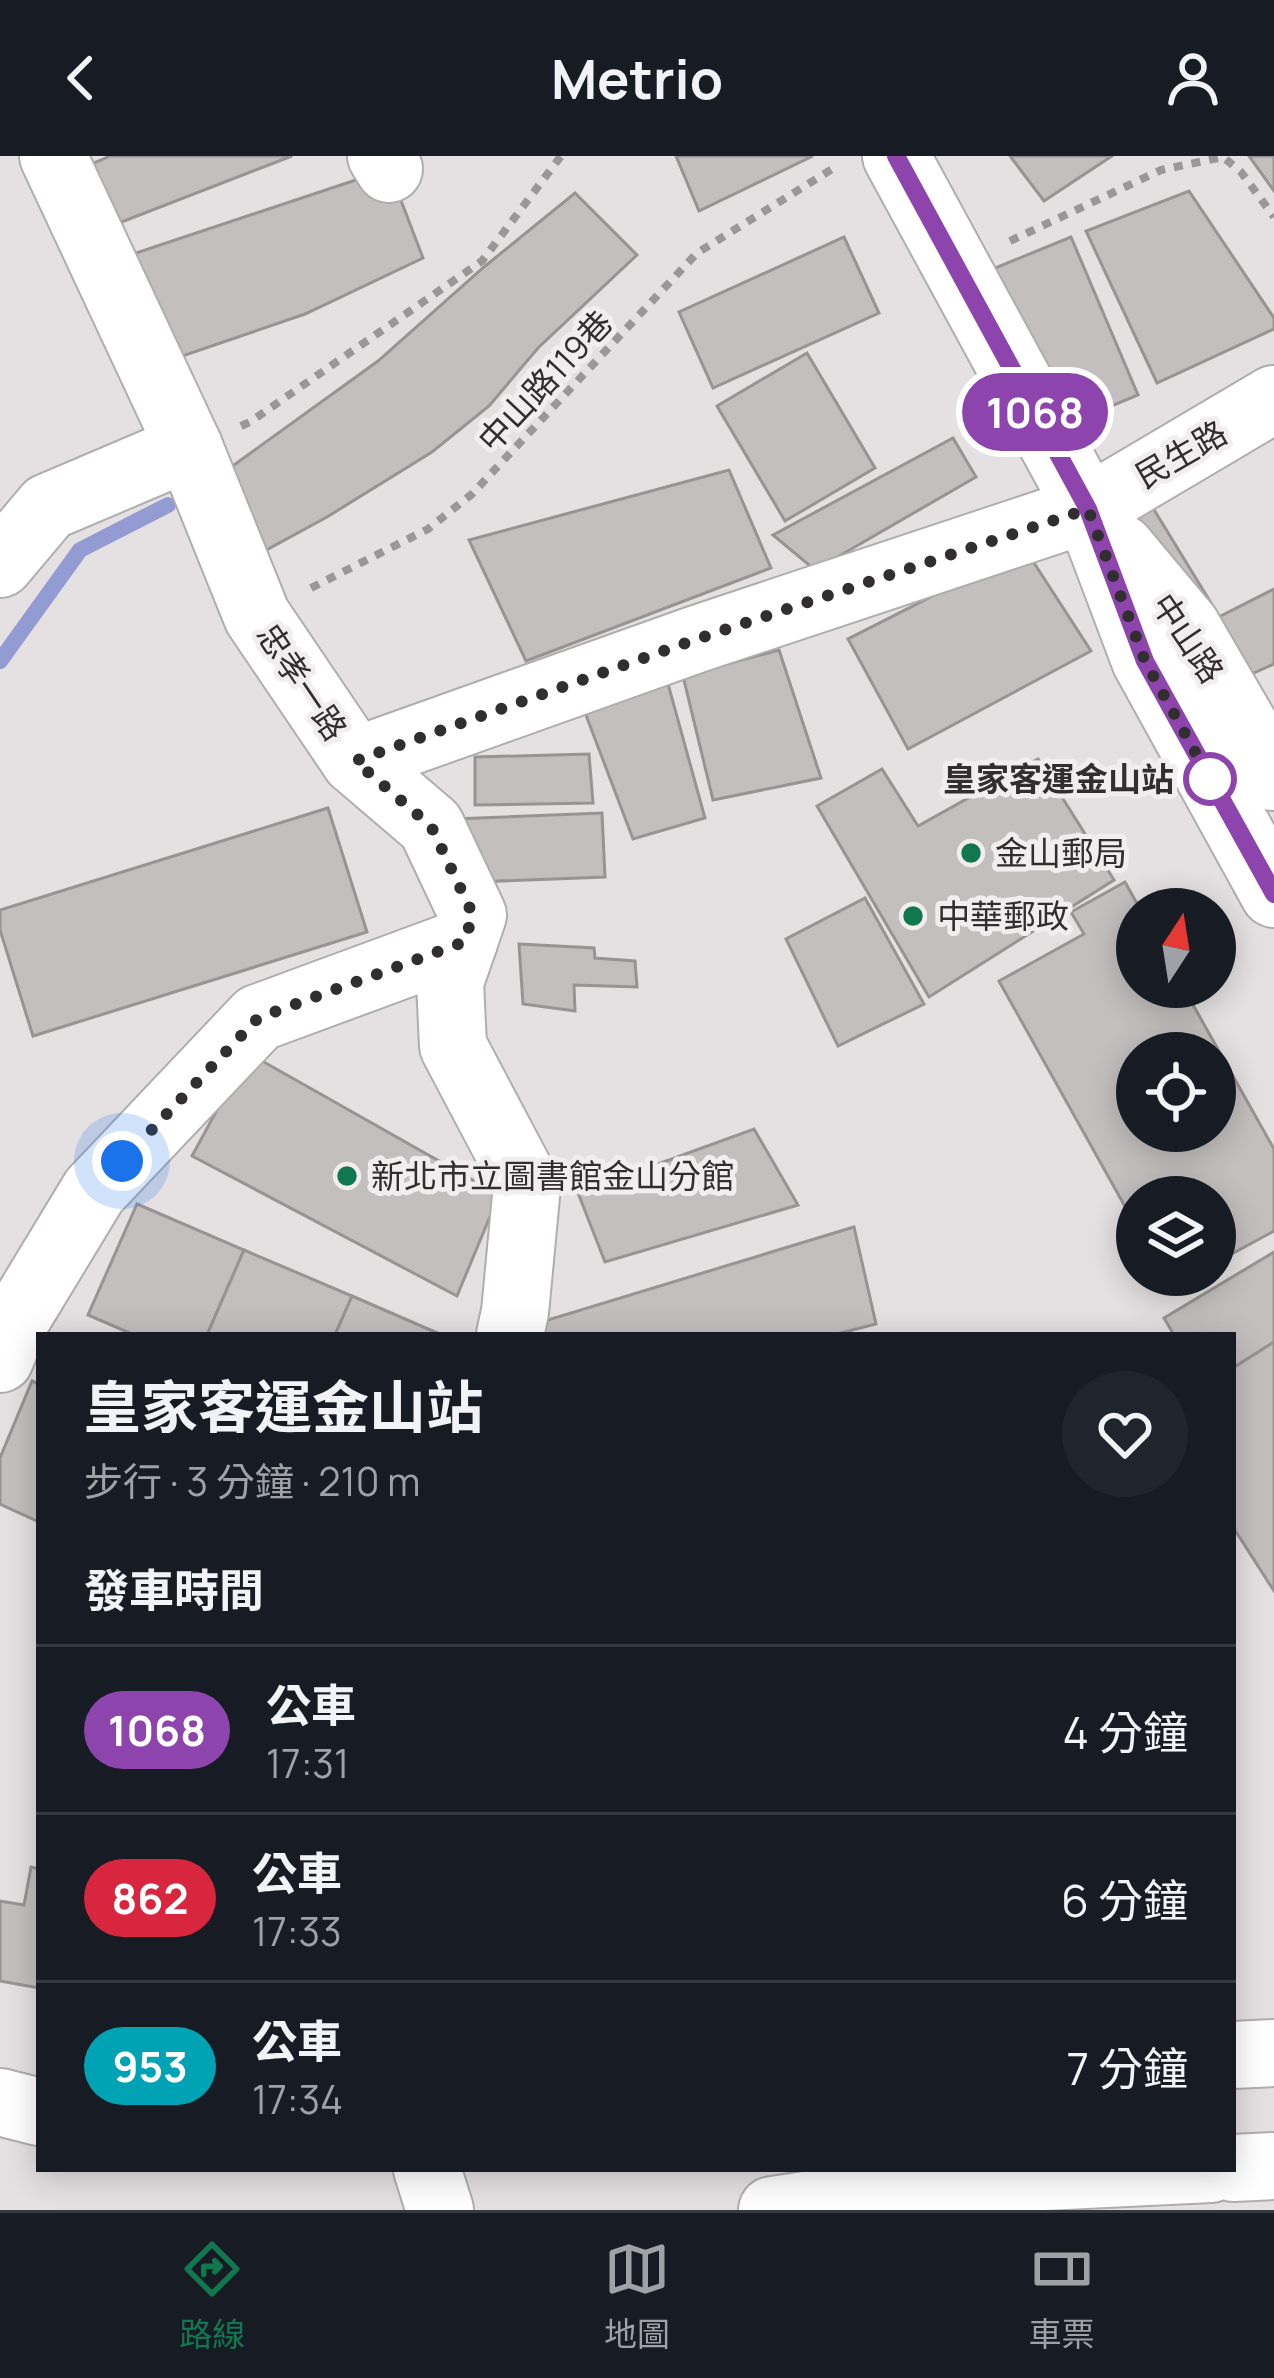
<!DOCTYPE html>
<html lang="zh-TW">
<meta charset="utf-8">
<style>
:root{--surface:#171b24;--page:#20242c;--text:#f1f3f6;--muted:#9ea1a6;--line:#363941;--accent:#11774f}
body{margin:0;font-family:Manrope,"Noto Sans TC",sans-serif;background:var(--page);color:var(--text);height:100vh;display:flex;flex-direction:column;font-size:45px;white-space:nowrap}
*{box-sizing:border-box;margin:0}
p{font-size:39px;color:var(--muted)}
.icon{flex:none;width:66px;height:66px;fill:none;stroke:currentColor;stroke-width:2;stroke-linecap:round;stroke-linejoin:round}
.map{position:relative;flex:1;overflow:hidden}
.drawer{position:absolute;left:36px;top:1176px;width:1200px;height:840px;display:flex;flex-direction:column;background:var(--surface);border-radius:0px;box-shadow:0 6px 30px #0003}
.drawer>*{flex:none}
.badge{padding:0 24px;border-radius:39px;font-size:42px;line-height:78px}
.needle{width:78px;rotate:12deg}
.buttons{position:absolute;left:1116px;top:732px;display:grid;gap:24px}
.buttons a{display:grid;place-items:center;width:120px;height:120px;border-radius:50%;background:var(--surface);box-shadow:0 6px 30px #0003;font-size:60px}
.you{position:absolute;width:60px;height:60px;margin:-30px;border:9px solid #fff;border-radius:50%;background:#1a73e8;box-shadow:0 0 0 18px #1a73e833}
.map>.badge{position:absolute;translate:-50% -50%;box-shadow:0 0 0 6px #fff}
h2{padding:0 48px;font-size:45px;line-height:108px}
.round{display:grid;place-items:center;flex:none;width:126px;height:126px;border-radius:63px;background:var(--page)}
.summary{display:flex;align-items:center;justify-content:space-between;height:204px;padding:0 48px}
h1{font-size:57px;font-weight:700;line-height:90px}
ul{padding:0;list-style:none}
li{display:flex;align-items:center;gap:36px;height:168px;padding:0 48px;border-top:3px solid var(--line)}
li div{flex:1}
li b{display:block;font-size:45px}
li em{font-style:normal}
li .badge{min-width:132px;font-weight:700;text-align:center}
header{display:flex;justify-content:space-between;align-items:center;height:156px;padding:0 48px;background:var(--surface);font-size:54px;font-weight:700}
.menu{display:flex;justify-content:space-around;align-items:center;height:168px;border-top:3px solid var(--line);background:var(--surface);font-size:33px;color:var(--muted)}
.menu a{display:grid;justify-items:center;gap:6px}
.menu .selected{color:var(--accent)}
.map>svg:first-child{display:block}
</style>
<header><svg class="icon" aria-label="back" viewBox="0 0 24 24"><path d="M15 5l-7 7 7 7"/></svg>Metrio<svg class="icon" aria-label="person" viewBox="0 0 24 24"><circle cx="12" cy="8" r="4"/><path d="M4 21q1-7 8-7t8 7"/></svg></header>
<div class="map">
<svg width="1274" height="2054" viewBox="0 0 1274 2054">
<rect width="100%" height="100%" fill="#e5e1e3"/>
<g fill="none" stroke-linecap="round" stroke-linejoin="round">
<path stroke="#929bd2" stroke-width="16" d="M0 505 80 394 168 349"/>
</g>
<g fill="#c3bfbf" stroke="#989494" stroke-width="3" fill-rule="evenodd">
<path d="M110 0H292L70 86 51 26Z"/>
<path d="M676 0H813L699 55Z"/>
<path d="M1010 0H1112L1044 45Z"/>
<path d="M1249 0H1274V35Z"/>
<path d="M389 13 423 102 305 158 168 205 121 102Z"/>
<path d="M1189 35 1274 162V173L1157 227 1086 75Z"/>
<path d="M575 37 637 99 538 192 489 250 432 296 327 361 237 410 209 327 378 205 484 111Z"/>
<path d="M844 81 879 157 713 232 679 156Z"/>
<path d="M1071 81 1138 239 1049 276 983 117Z"/>
<path d="M807 197 875 312 785 365 717 250Z"/>
<path d="M953 282 976 321 815 414 773 379Z"/>
<path d="M729 314 771 412 526 505 469 384Z"/>
<path d="M1153 352 1211 447 1158 469 1099 383Z"/>
<path d="M1025 393 1091 495 908 593 848 483Z"/>
<path d="M1274 433V508L1222 531 1201 470Z"/>
<path d="M779 494 821 622 713 644 683 520Z"/>
<path d="M665 517 705 662 633 683 581 546Z"/>
<path d="M589 598 593 647 475 649V601Z"/>
<path d="M1038 603 1114 724 929 841 817 650 882 613 918 670Z"/>
<path d="M328 652 367 776 33 880 0 774V754Z"/>
<path d="M602 657 605 721 474 726 455 663Z"/>
<path d="M1125 726 1140 753H1137V831H1183L1274 993V1075L1215 1107V1041H1137V1072L999 825 1084 778 1071 756ZM1137 897H1215V975H1137Z"/>
<path d="M865 742 924 848 838 890 786 783Z"/>
<path d="M519 788 594 792 595 802 635 805 637 831 574 829 575 855 523 848Z"/>
<path d="M248 897 499 1039 457 1140 192 1000Z"/>
<path d="M754 973 798 1049 605 1106 578 1037Z"/>
<path d="M137 1048 244 1094 207 1179H134L88 1159Z"/>
<path d="M854 1071 876 1168 833 1179H529L528 1170Z"/>
<path d="M244 1094 352 1140 335 1179H207Z"/>
<path d="M1274 1096V1186L1233 1212V1179H1174L1164 1162Z"/>
<path d="M352 1140 442 1179H335Z"/>
<path d="M1274 1186V1435L1233 1371V1212Z"/>
<path d="M32 1225 39 1228V1366L0 1348V1302Z"/>
<path d="M31 1711 39 1713V1832L0 1825V1745L24 1749Z"/>
</g>
<g fill="none" stroke-linecap="round" stroke-linejoin="round">
<defs>
<g id="minor">
<path d="M53 0 189 291 257 460 355 605 697 483 1088 353 1274 243"/>
<path d="M381 0 389 13"/>
<path d="M896 0 1088 353 1145 504 1274 738"/>
<path d="M1121 392 1187 471 1274 621"/>
<path d="M0 408 48 351 189 291"/>
<path d="M355 605 431 670 473 759 450 826 453 890 527 1030 515 1156 510 1179"/>
<path d="M0 1203 17 1162 94 1035 258 862 464 786"/>
<path d="M427 2013 440 2054"/>
</g>
<g id="major">
<path d="M1233 1899 1274 1897"/>
<path d="M0 1946 39 1956"/>
<path d="M1233 2012 1274 2010"/>
<path d="M772 2054 961 2025 1211 2013"/>
</g>
</defs>
<use href="#minor" stroke="#b0adaf" stroke-width="70"/>
<use href="#major" stroke="#b0adaf" stroke-width="70"/>
<g stroke="#9a9798" stroke-width="8" stroke-dasharray="9 9" stroke-linecap="butt">
<path d="M1010 85 1161 14 1223 1 1241 16 1274 61"/>
<path d="M241 270 250 266 482 105 561 0"/>
<path d="M311 432 428 373 472 338 697 97 837 10"/>
</g>
<use href="#minor" stroke="#fff" stroke-width="66"/>
<use href="#major" stroke="#fff" stroke-width="66"/>
</g>
<g fill="none" stroke-linecap="round" stroke-linejoin="round">
<defs>
<path id="line" d="M896 0 1088 353 1145 505 1274 738"/>
</defs>
<use href="#line" stroke="#fff" stroke-width="27"/>
<use href="#line" stroke="#8e44ad" stroke-width="18"/>
<path stroke="#302e2f" stroke-width="12" stroke-dasharray="0 21.6" d="M122 1005 258 862 464 786 473 759 431 670 355 605 697 483 1088 353 1145 505 1210 623"/>
</g>
<circle fill="#fff" stroke="#8e44ad" stroke-width="6" cx="1210" cy="623" r="24"/>
<g fill="#11774f" stroke="#f2eef0" stroke-width="4.5">
<circle cx="971" cy="697" r="12"/>
<circle cx="913" cy="760" r="12"/>
<circle cx="347" cy="1020" r="12"/>
</g>
<g text-anchor="middle" stroke-width="10" stroke-linejoin="round" paint-order="stroke">
<g font-size="33" fill="#302e2f" stroke="#f2eef0">
<text transform="translate(545 225) rotate(-47)" y="12">中山路119巷</text>
<text transform="translate(1181 298) rotate(-30)" y="12">民生路</text>
<text transform="translate(1188 482) rotate(56)" y="12">中山路</text>
<text transform="translate(302 526) rotate(56)" y="12">忠孝一路</text>
</g>
<g font-size="33" font-weight="bold" fill="#302e2f" stroke="#f2eef0" text-anchor="end">
<text x="1174" y="635">皇家客運金山站</text>
</g>
<g font-size="33" fill="#302e2f" stroke="#f2eef0" text-anchor="start">
<text x="995" y="709">金山郵局</text>
<text x="937" y="772">中華郵政</text>
<text x="371" y="1032">新北市立圖書館金山分館</text>
</g>
</g>
</svg>
<div class="buttons">
<a><svg class="needle" viewBox="-14 -14 28 28"><path d="M0-13l5 13h-10z" fill="#e53935"/><path d="M0 13l5-13h-10z" fill="#9ea1a6"/></svg></a>
<a><svg class="icon" aria-label="locate" viewBox="0 0 24 24"><circle cx="12" cy="12" r="6"/><path d="M12 2v4M12 18v4M2 12h4M18 12h4"/></svg></a>
<a><svg class="icon" aria-label="layers" viewBox="0 0 24 24"><path d="M12 4l9 5-9 5-9-5zM3 14l9 5 9-5"/></svg></a>
</div>
<div class="you" style="left:122px;top:1005px"></div>
<b class="badge" style="left:1035px;top:256px;background:#8e44ad;color:#fff">1068</b>
<section class="drawer">
<div class="summary"><div><h1>皇家客運金山站</h1><p>步行 · 3 分鐘 · 210 m</p></div><a class="round"><svg class="icon" aria-label="heart" viewBox="0 0 24 24"><path d="M12 20l-8-8c-3-5 5-10 8-4 3-6 11-1 8 4z"/></svg></a></div>
<h2>發車時間</h2>
<ul>
<li><span class="badge" style="background:#8e44ad;color:#fff">1068</span><div><b>公車</b><p>17:31</p></div><em>4 分鐘</em></li>
<li><span class="badge" style="background:#d7263d;color:#fff">862</span><div><b>公車</b><p>17:33</p></div><em>6 分鐘</em></li>
<li><span class="badge" style="background:#00a3b4;color:#fff">953</span><div><b>公車</b><p>17:34</p></div><em>7 分鐘</em></li>
</ul>
</section>
</div>
<nav class="menu">
<a class="selected"><svg class="icon" aria-label="directions" viewBox="0 0 24 24"><path d="M12 3l9 9-9 9-9-9zM9 14v-3h6M13 9l2 2-2 2"/></svg>路線</a>
<a><svg class="icon" aria-label="map" viewBox="0 0 24 24"><path d="M3 6l6-2 6 2 6-2v14l-6 2-6-2-6 2zM9 4v14M15 6v14"/></svg>地圖</a>
<a><svg class="icon" aria-label="tickets" viewBox="0 0 24 24"><path d="M3 7h18v10H3zM15 7v10"/></svg>車票</a>
</nav>
